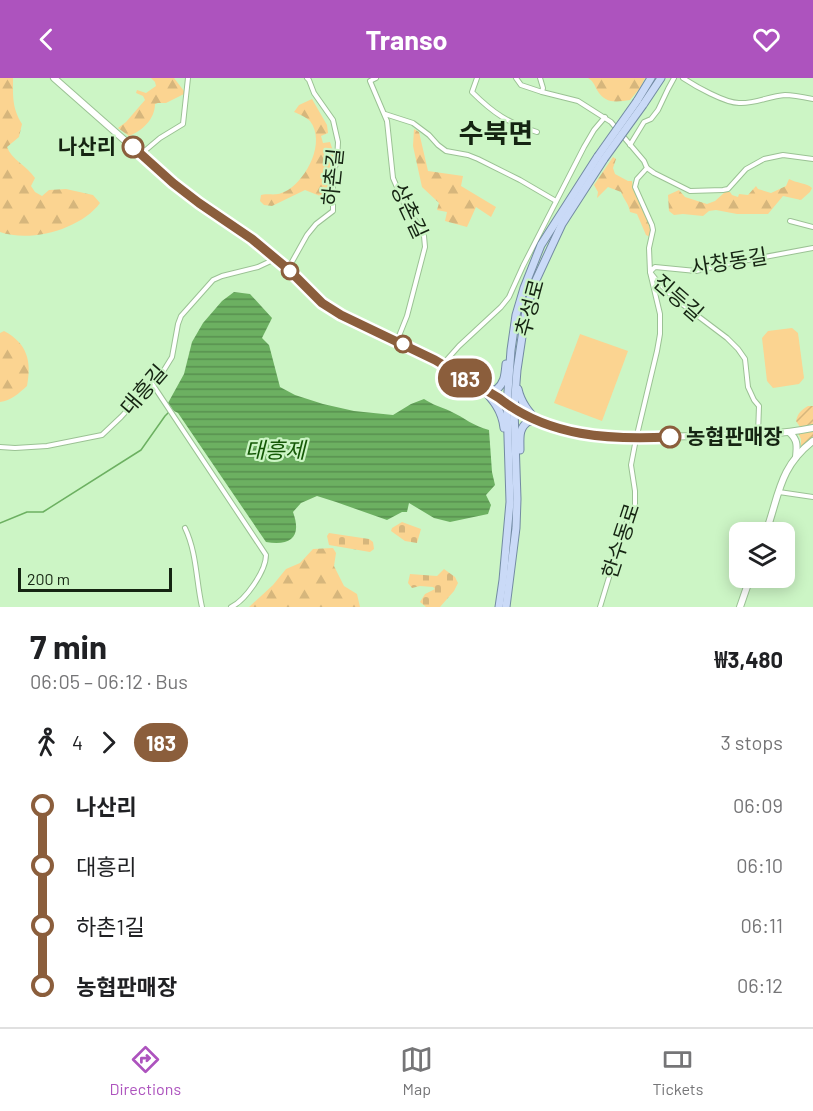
<!DOCTYPE html>
<meta charset="utf-8">
<style>
:root{--surface:#fff;--page:#f6f6f6;--text:#202124;--muted:#757577;--line:#e0e0e0;--accent:#ad53be}
body{margin:0;font-family:Barlow,"Noto Sans KR",sans-serif;background:var(--page);color:var(--text);height:100vh;display:flex;flex-direction:column;font-size:22px;white-space:nowrap}
*{box-sizing:border-box;margin:0}
p{font-size:20px;color:var(--muted)}
.icon{flex:none;width:33px;height:33px;fill:none;stroke:currentColor;stroke-width:2;stroke-linecap:round;stroke-linejoin:round}
.map{position:relative;height:529px;overflow:hidden}
.sheet{display:flex;flex-direction:column;background:var(--surface);flex:1}
.sheet>*{flex:none}
.badge{padding:0 12px;border-radius:20px;font-size:21px;line-height:39px}
.controls{position:absolute;left:729px;top:444px;display:grid;gap:12px}
.controls a{display:grid;place-items:center;width:66px;height:66px;border-radius:12px;background:var(--surface);box-shadow:0 3px 15px #0003;font-size:30px}
.scale{position:absolute;left:18px;bottom:15px;width:154px;box-sizing:border-box;padding-left:6px;border:3px solid #152412;border-top:0;font-size:16px;line-height:21px;white-space:nowrap;color:#152412;-webkit-text-stroke:4px #ccf5c5;paint-order:stroke}
.map>.badge{position:absolute;translate:-50% -50%;box-shadow:0 0 0 3px #fff}
.legs{display:flex;align-items:center;gap:9px;height:66px;padding:0 30px;font-size:20px}
.legs p{margin-inline-start:auto}
.headline{display:flex;align-items:center;justify-content:space-between;height:102px;padding:0 30px}
h1{font-size:33px;font-weight:700;line-height:45px}
ul{padding:0 30px;list-style:none}
li{display:flex;align-items:center;gap:21px;height:60px;font-size:22px}
li i{display:grid;place-items:center;width:9px;height:100%;margin:0 8px;background:currentColor}
li i::after{content:'';width:15px;height:15px;margin:-8px;border:4px solid;border-radius:50%;background:var(--surface)}
li p{margin-inline-start:auto}
li:first-child i{background:linear-gradient(#0000 50%,currentColor 0)}
li:last-child i{background:linear-gradient(currentColor 50%,#0000 0)}
header{display:flex;justify-content:space-between;align-items:center;height:78px;padding:0 30px;background:var(--accent);color:#fff;font-size:27px;font-weight:700}
.menu{display:flex;justify-content:space-around;align-items:center;height:84px;border-top:2px solid var(--line);background:var(--surface);font-size:16px;color:var(--muted)}
.menu a{display:grid;justify-items:center;gap:3px}
.menu .current{color:var(--accent)}
.map>svg:first-child{display:block}
</style>
<header><svg class="icon" aria-label="back" viewBox="0 0 24 24"><path d="M15 5l-7 7 7 7"/></svg>Transo<svg class="icon" aria-label="heart" viewBox="0 0 24 24"><path d="M12 20l-8-8c-3-5 5-10 8-4 3-6 11-1 8 4z"/></svg></header>
<div class="map">
<svg width="813" height="529" viewBox="0 0 813 529">
<defs>
<pattern id="forest-firs" width="22" height="20" patternUnits="userSpaceOnUse" patternTransform="scale(1.5)"><rect width="22" height="20" fill="#fbd491"/><path d="M5 1l3.5 6h-7zM16 11l3.5 6h-7z" fill="#d6b67c"/></pattern>
<pattern id="cemetery-stones" width="16" height="16" patternUnits="userSpaceOnUse" patternTransform="scale(1.5)"><rect width="16" height="16" fill="#fbd491"/><path d="M2 7V4a2 2 0 0 1 4 0v3zM10 15v-3a2 2 0 0 1 4 0v3z" fill="#d6b67c"/></pattern>
<pattern id="garden-furrows" width="10" height="10" patternUnits="userSpaceOnUse" patternTransform="scale(1.5)"><rect width="10" height="10" fill="#fbd491"/><path d="M-1 1l2-2M0 10L10 0M9 11l2-2" fill="none" stroke="#d6b67c"/></pattern>
<pattern id="water-rules" width="6" height="5" patternUnits="userSpaceOnUse" patternTransform="scale(1.5)"><rect width="6" height="5" fill="#6cb061"/><path d="M0 2.5h6" fill="none" stroke="#588f4f"/></pattern>
</defs>
<rect width="100%" height="100%" fill="#ccf5c5"/>
<g fill="url(#forest-firs)">
<path d="M0 0H13C13 18 12 30 22 46L19 59 7 69C11 81 27 88 35 100L31 108 35 114 42 118 49 112 66 111 93 117 100 125C81 151 31 165 0 154Z"/>
<path d="M151 0H174L184 13V16L166 25H158L155 26C155 41 142 53 129 58L118 50 126 44 145 22 143 18 136 15 137 12 146 15 156 8 155 4Z"/>
<path d="M588 0H645L640 10 630 22C616 24 605 26 597 12 594 6 593 3 588 0Z"/>
<path d="M312 21 327 47 328 55 321 58 323 65 330 64 333 73 334 83 330 96V122L305 112 272 128 264 127 260 123 261 117C273 115 276 119 288 112 307 100 326 64 310 43 306 39 299 36 294 34L299 27Z"/>
<path d="M414 51 419 54 428 93 463 98 461 108 496 129 491 139 476 129 467 149 445 143 447 134 437 132 439 125 422 109 413 68Z"/>
<path d="M613 79 616 81 613 90 615 96 628 103H632C634 123 653 137 650 159L646 157 637 136 630 134C629 126 624 122 621 114L608 109 597 120 598 114 594 107Z"/>
<path d="M789 101C796 105 807 105 812 110L810 114 801 122 783 118 768 136H737L716 132 709 133 703 138 683 136 674 137 669 133 668 117 679 112 685 119 707 126 715 123 725 114H730L732 117 738 119 739 116 748 117 756 108 758 111 771 115 786 108Z"/>
<path d="M4 253C27 265 32 283 27 308 19 315 11 323 0 324V255Z"/>
<path d="M333 470 336 475 334 488 344 508 357 516 360 529H249L273 507 286 491 300 485 313 471Z"/>
</g>
<g fill="url(#cemetery-stones)">
<path d="M402 444 421 451 417 465 405 463 391 453 392 450Z"/>
<path d="M329 455 369 461 373 464 374 471 370 474 329 467 327 458Z"/>
<path d="M444 491 455 499 458 505 454 513 440 529H426L420 524 425 516 435 511 433 509 420 508 412 510 408 505 410 496 437 498Z"/>
</g>
<g fill="url(#garden-furrows)">
<path d="M808 328H813V347L800 349 796 343C798 335 801 332 808 328Z"/>
<path d="M813 353V360L801 369V361L798 355Z"/>
</g>
<g fill="#fbd491">
<path d="M792 250 798 255 804 300 799 306 773 310 767 303 762 260 768 253Z"/>
<path d="M580 256 628 273 602 343 554 325Z"/>
</g>
<path fill="url(#water-rules)" d="M234 214 250 216 272 240 262 260 269 267 280 309 295 317 323 326 354 333 393 337 411 326 424 321C433 327 441 329 450 333 465 340 473 348 489 352L492 394 495 407 486 417 491 427 488 436 450 444 434 440 409 425 407 434H402L387 442 336 424 317 418 301 425 293 434C302 459 291 468 266 464L178 335 174 333 168 325 184 296 192 264 203 245 222 223Z"/>
<g fill="none" stroke-linecap="round" stroke-linejoin="round">
<path stroke="#6cb061" stroke-width="1.5" d="M0 445 27 434H43L141 372 165 338 172 331"/>
<defs>
<g id="street">
<path d="M376 0 370 3 387 43 393 100 407 132 419 147 424 158 425 169 407 238 397 263"/>
<path d="M477 0 472 14C493 35 508 45 537 54"/>
<path d="M516 0 521 7 542 14 543 10 540 0"/>
<path d="M683 0C695 8 725 25 739 25 755 26 769 18 785 17 790 17 808 20 813 21"/>
<path d="M542 14 578 23 611 44 644 83 647 90 637 101 635 109 652 147 653 152 649 170 650 194 655 189 696 193 721 187 813 170"/>
<path d="M385 36 413 45 429 57 438 67 446 73 468 77 478 81 520 102 556 123"/>
<path d="M630 67 644 44 651 41 658 32 668 11 674 0"/>
<path d="M141 76 160 60 183 46 188 0"/>
<path d="M647 90 654 95 690 113 723 112 728 111 746 91 764 81 783 77 813 81"/>
<path d="M790 143 813 149"/>
<path d="M288 191 307 157 316 146 333 133V95L337 83 338 64 333 42 314 15 309 2 307 0"/>
<path d="M443 286 459 268 501 229 509 219 523 188 584 69 594 52 605 39"/>
<path d="M151 304 266 477C266 493 245 523 231 529"/>
<path d="M0 369 15 370 47 368 102 357 121 339 143 315 151 304 164 292 172 279 178 246 181 238 213 202 222 198 258 189 275 181"/>
<path d="M779 414 813 419"/>
<path d="M185 450C197 475 196 503 202 529"/>
<path d="M600 529 620 463 630 435 635 428V413L631 387 636 361 657 273 660 256V236L650 194 658 204 674 220 727 260 738 271 745 281 748 309 754 322 759 328 758 356"/>
</g>
<g id="secondary">
<path d="M54 0 173 105 199 125 252 161 288 191 322 225 341 237 443 286 499 320C533 347 563 354 606 358 616 359 627 361 638 361 656 360 675 358 693 358 734 357 773 358 813 350"/>
<path d="M790 355C798 362 797 369 796 379"/>
<path d="M766 454C779 418 779 389 813 363"/>
<path d="M740 529 750 500"/>
</g>
<g id="primary">
<path d="M637 23 651 0"/>
<path d="M643 27 661 0"/>
<path d="M481 309C493 322 502 332 504 350"/>
<path d="M483 310 496 312C505 305 505 296 506 286"/>
<path d="M518 311C521 325 529 334 538 344"/>
<path d="M520 372C520 360 518 350 529 343L538 344"/>
<path d="M499 529 503 502 510 424 507 327 511 272 516 237 524 210 541 167 598 78"/>
<path d="M506 529 516 450 517 421 514 331 517 292 526 232 536 202 562 146 604 81"/>
</g>
</defs>
<use href="#street" stroke="#9bc294" stroke-width="6"/>
<use href="#secondary" stroke="#9bc294" stroke-width="8"/>
<use href="#primary" stroke="#738ba3" stroke-width="9"/>
<use href="#street" stroke="#fff" stroke-width="4"/>
<use href="#secondary" stroke="#fff" stroke-width="6"/>
<use href="#primary" stroke="#cadaf7" stroke-width="7"/>
<defs>
<g id="primary-bridge">
<path d="M598 78 637 23"/>
<path d="M604 81 643 27"/>
</g>
</defs>
<use href="#primary-bridge" stroke="#738ba3" stroke-width="9" stroke-linecap="butt"/>
<use href="#primary-bridge" stroke="#cadaf7" stroke-width="7"/>
</g>
<g fill="none" stroke-linecap="round" stroke-linejoin="round">
<defs>
<path id="line-1" d="M133 69 173 105 199 125 252 161 288 191 322 225 341 237 435 282 499 320C548 359 610 362 670 359"/>
</defs>
<use href="#line-1" stroke="#fff" stroke-width="14"/>
<use href="#line-1" stroke="#8b5e3c" stroke-width="9"/>
</g>
<g fill="#fff" stroke="#8b5e3c" stroke-width="3">
<circle cx="133" cy="69" r="10"/>
<circle cx="290" cy="193" r="8"/>
<circle cx="403" cy="266" r="8"/>
<circle cx="670" cy="359" r="10"/>
</g>
<g text-anchor="middle" stroke-width="4.5" stroke-linejoin="round" paint-order="stroke">
<g font-size="21" font-weight="bold" fill="#152412" stroke="#ccf5c5" text-anchor="end">
<text x="116" y="76">나산리</text>
<text x="686" y="366" text-anchor="start">농협판매장</text>
</g>
<g font-size="21" fill="#152412" stroke="#ccf5c5">
<text transform="translate(333 99) rotate(-84)" y="7">하촌길</text>
<text transform="translate(409 133) rotate(65)" y="7">상촌길</text>
<text transform="translate(729 184) rotate(-9)" y="7">사창동길</text>
<text transform="translate(678 220) rotate(41)" y="7">진등길</text>
<text transform="translate(530 230) rotate(-75)" y="7">추성로</text>
<text transform="translate(144 312) rotate(-49)" y="7">대흥길</text>
<text transform="translate(621 463) rotate(-72)" y="7">한수동로</text>
</g>
<g font-size="22" font-style="italic" fill="#145806" stroke="#ccf5c5">
<text x="275" y="380">대흥제</text>
</g>
<g font-size="27" font-weight="bold" fill="#152412" stroke="#ccf5c5">
<text x="496" y="65">수북면</text>
</g>
</g>
</svg>
<div class="controls">
<a><svg class="icon" aria-label="layers" viewBox="0 0 24 24"><path d="M12 4l9 5-9 5-9-5zM3 14l9 5 9-5"/></svg></a>
</div>
<div class="scale">200 m</div>
<b class="badge" style="left:465px;top:300px;background:#8b5e3c;color:#fff">183</b>
</div>
<section class="sheet">
<div class="headline"><div><h1>7 min</h1><p>06:05 – 06:12 · Bus</p></div><b>₩3,480</b></div>
<div class="legs"><svg class="icon" aria-label="walk" viewBox="0 0 24 24"><circle cx="13" cy="4" r="2"/><path d="M13 8l-2 6 4 7M11 14l-3 7M7 12l3-4h3l4 4"/></svg>4<svg class="icon" aria-label="forward" viewBox="0 0 24 24"><path d="M9 5l7 7-7 7"/></svg><b class="badge" style="background:#8b5e3c;color:#fff">183</b><p>3 stops</p></div>
<ul>
<li><i style="color:#8b5e3c"></i><b>나산리</b><p>06:09</p></li>
<li><i style="color:#8b5e3c"></i><span>대흥리</span><p>06:10</p></li>
<li><i style="color:#8b5e3c"></i><span>하촌1길</span><p>06:11</p></li>
<li><i style="color:#8b5e3c"></i><b>농협판매장</b><p>06:12</p></li>
</ul>
</section>
<nav class="menu">
<a class="current"><svg class="icon" aria-label="directions" viewBox="0 0 24 24"><path d="M12 3l9 9-9 9-9-9zM9 14v-3h6M13 9l2 2-2 2"/></svg>Directions</a>
<a><svg class="icon" aria-label="map" viewBox="0 0 24 24"><path d="M3 6l6-2 6 2 6-2v14l-6 2-6-2-6 2zM9 4v14M15 6v14"/></svg>Map</a>
<a><svg class="icon" aria-label="tickets" viewBox="0 0 24 24"><path d="M3 7h18v10H3zM15 7v10"/></svg>Tickets</a>
</nav>
